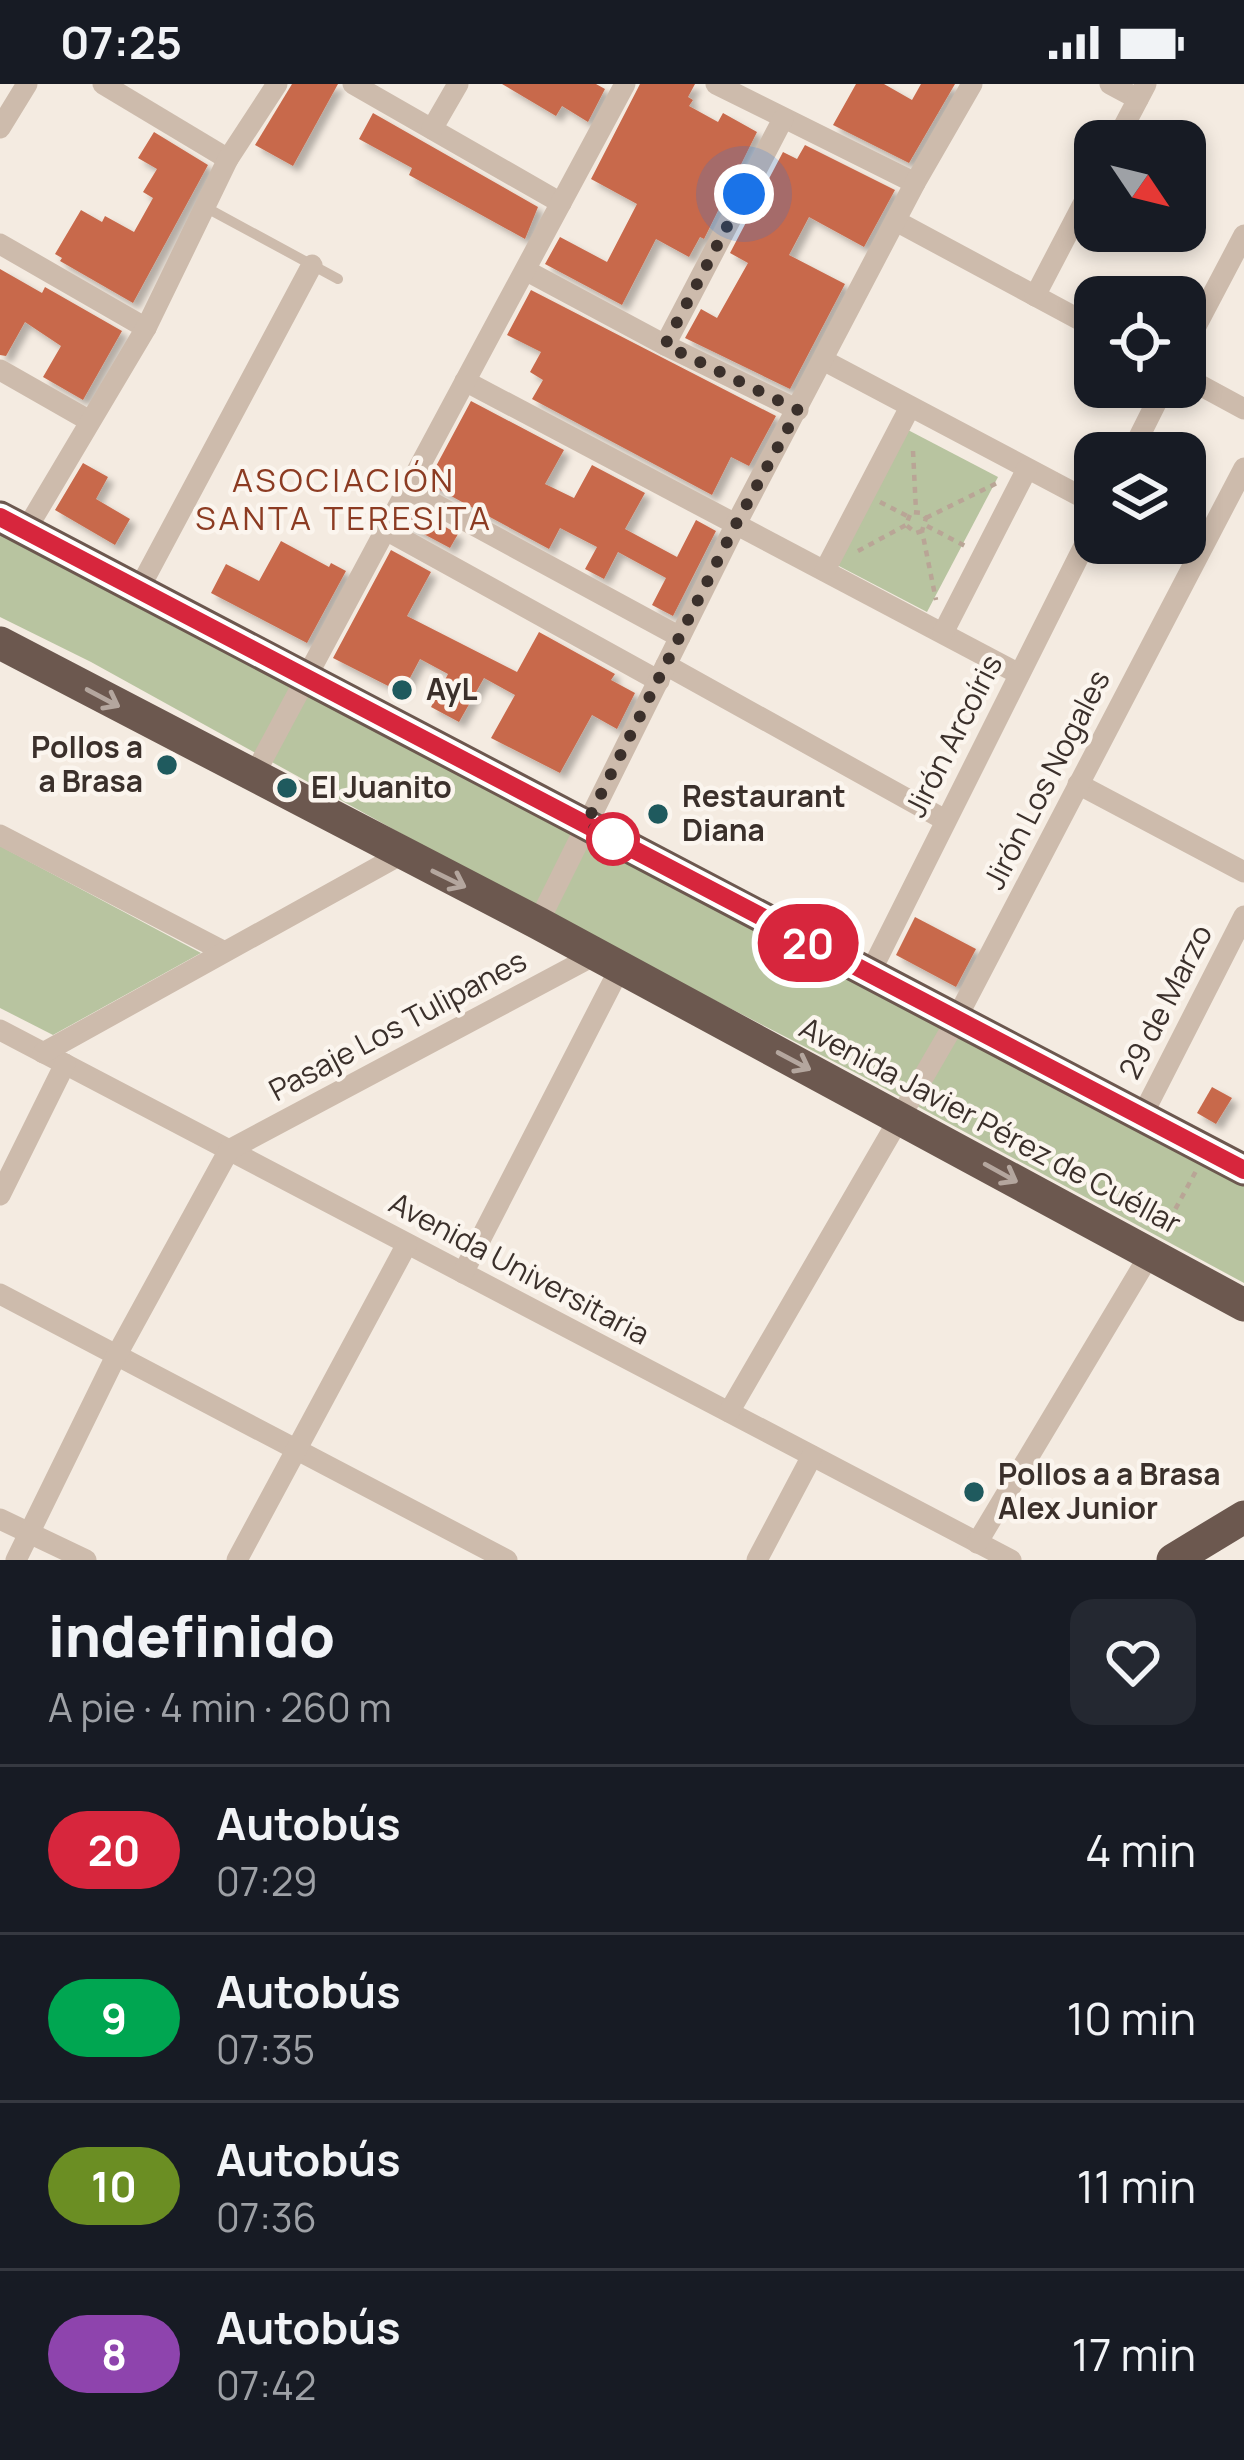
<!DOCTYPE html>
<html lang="es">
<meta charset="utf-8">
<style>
:root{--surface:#171b24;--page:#242831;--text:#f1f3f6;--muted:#9ea1a6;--line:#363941}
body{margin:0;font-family:Manrope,sans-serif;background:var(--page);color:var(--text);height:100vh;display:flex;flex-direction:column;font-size:45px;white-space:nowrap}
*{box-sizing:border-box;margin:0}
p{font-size:39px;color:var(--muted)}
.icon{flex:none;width:66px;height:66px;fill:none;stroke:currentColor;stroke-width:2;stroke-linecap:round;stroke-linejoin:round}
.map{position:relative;height:1476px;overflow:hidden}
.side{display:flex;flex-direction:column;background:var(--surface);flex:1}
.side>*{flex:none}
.badge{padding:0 24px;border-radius:39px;font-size:42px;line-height:78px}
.needle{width:78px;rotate:125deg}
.controls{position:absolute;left:1074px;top:36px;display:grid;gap:24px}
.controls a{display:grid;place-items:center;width:132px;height:132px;border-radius:24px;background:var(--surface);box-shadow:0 6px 18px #0003;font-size:60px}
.you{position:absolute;width:60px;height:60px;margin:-30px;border:9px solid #fff;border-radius:50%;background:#1a73e8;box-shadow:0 0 0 18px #1a73e833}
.map>.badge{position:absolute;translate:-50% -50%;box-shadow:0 0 0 6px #fff}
.round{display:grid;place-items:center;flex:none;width:126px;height:126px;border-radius:24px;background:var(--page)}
.overview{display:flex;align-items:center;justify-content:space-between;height:204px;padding:0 48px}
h1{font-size:57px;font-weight:800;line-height:90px}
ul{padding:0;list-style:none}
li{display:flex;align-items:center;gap:36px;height:168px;padding:0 48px;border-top:3px solid var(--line)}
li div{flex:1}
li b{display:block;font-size:45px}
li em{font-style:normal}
li .badge{min-width:132px;font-weight:700;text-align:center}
.status{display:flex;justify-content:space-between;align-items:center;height:84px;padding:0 60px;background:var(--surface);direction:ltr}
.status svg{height:33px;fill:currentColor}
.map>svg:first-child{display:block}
</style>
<div class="status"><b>07:25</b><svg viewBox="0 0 49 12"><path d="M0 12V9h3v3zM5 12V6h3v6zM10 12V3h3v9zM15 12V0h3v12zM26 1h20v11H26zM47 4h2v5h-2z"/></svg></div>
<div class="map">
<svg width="1244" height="1476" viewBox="0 0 1244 1476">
<defs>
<filter id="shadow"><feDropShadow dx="6" dy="6" stdDeviation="3" flood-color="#0004"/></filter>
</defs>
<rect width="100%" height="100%" fill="#f4ebe1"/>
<g fill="#b8c4a0">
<path d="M908 346 998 393 927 528 837 481Z"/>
<path d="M0 451 1244 1102V1199L856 989 543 828 91 578 0 533Z"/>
<path d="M0 762 201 869 53 951 0 924Z"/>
</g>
<g fill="#c8694b" filter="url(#shadow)">
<path d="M292 0H338L293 82 255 61Z"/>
<path d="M502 0H596L605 5 588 38 562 22 556 32Z"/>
<path d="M640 0H695L688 13 693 16 689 22 718 38 723 29 757 48 704 155 700 153 689 173 656 155 622 221 545 180 560 153 607 178 637 120 591 95Z"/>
<path d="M856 0H884L912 16 921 0H955L909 79 833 41Z"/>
<path d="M373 29 538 123 525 155 409 91 412 84 359 55Z"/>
<path d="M154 48 208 81 133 219 60 177 62 174 55 170 81 126 102 138 105 132 134 148 153 114 143 108 157 85 138 74Z"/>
<path d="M805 61 895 106 864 163 809 133 789 171 845 200 790 305 685 254 701 225 717 234 748 179 730 169 783 68 797 75Z"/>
<path d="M0 185 42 209 45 203 122 247 83 316 43 293 61 262 25 238 6 272 0 271Z"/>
<path d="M531 206 776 332 749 382 731 373 712 411 532 315 543 296 530 288 541 268 507 251Z"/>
<path d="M471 317 564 366 545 400 574 414 592 381 645 409 625 445 677 473 696 436 716 447 673 532 652 521 666 494 618 468 604 495 585 485 597 463 560 444 549 465 427 399Z"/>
<path d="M83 379 108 393 96 415 130 435 115 461 55 426Z"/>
<path d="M413 425 458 450 450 464 405 440Z"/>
<path d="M281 457 329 483 331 479 346 487 307 559 211 509 226 480 259 497Z"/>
<path d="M391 466 431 488 407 532 517 588 539 548 615 590 611 596 635 609 617 645 592 631 560 689 491 654 515 611 484 594 459 638 431 623 448 590 420 575 402 609 333 574Z"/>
<path d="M915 833 976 865 956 903 896 871Z"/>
<path d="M1212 1003 1232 1014 1216 1040 1197 1029Z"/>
</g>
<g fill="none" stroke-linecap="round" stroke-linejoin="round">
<g stroke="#b9a596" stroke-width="4.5" stroke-dasharray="6 6" stroke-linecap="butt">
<path d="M913 367 916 427"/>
<path d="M880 418 907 432"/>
<path d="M926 434 997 399"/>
<path d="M927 442 967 463"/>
<path d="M922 447 916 449 906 441 911 428 922 429 926 434 922 447 936 516"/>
<path d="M858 467 906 441"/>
<path d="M1164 1146 1196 1087"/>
</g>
<path stroke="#cdbbac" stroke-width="10" d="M205 123 338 195"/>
<g stroke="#cdbbac" stroke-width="21">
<path d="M103 0 228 75"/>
<path d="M353 0 561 119"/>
<path d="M716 0 915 99"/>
<path d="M1110 0 1138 15"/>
<path d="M0 44 27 0"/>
<path d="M432 45 458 0"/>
<path d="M1116 57 1146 0"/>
<path d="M896 137 1095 244"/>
<path d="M0 160 146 244"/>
<path d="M527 187 665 261 798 326"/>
<path d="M1035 212 1095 97"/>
<path d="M665 261 783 35"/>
<path d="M1185 263 1244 151"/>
<path d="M823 276 1095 420"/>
<path d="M0 286 88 336"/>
<path d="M1185 293 1244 325"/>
<path d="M465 297 1019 590"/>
<path d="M1131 369 1164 303"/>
<path d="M409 406 680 553"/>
<path d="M26 446 146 244 228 75 277 0"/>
<path d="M386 446 659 597"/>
<path d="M825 486 910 323"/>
<path d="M139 505 312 181"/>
<path d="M943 549 1027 385"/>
<path d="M666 581 945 736"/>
<path d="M253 693C376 461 501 231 625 0"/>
<path d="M1078 700 1244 788"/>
<path d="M0 751 223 867"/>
<path d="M538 839 736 440 915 99 972 0"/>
<path d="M869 891 1095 440"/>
<path d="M0 946 1011 1476"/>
<path d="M43 969 400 771"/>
<path d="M1142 1032 1244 832"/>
<path d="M0 1111 65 980"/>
<path d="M463 1189 620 884"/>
<path d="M0 1210 507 1476"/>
<path d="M729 1328 950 947 1244 384"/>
<path d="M0 1435 86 1476"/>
<path d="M977 1459 1150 1170"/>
<path d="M16 1476 115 1274 229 1066 595 871"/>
<path d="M237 1476 407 1160"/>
<path d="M757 1476 812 1372"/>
</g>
<g stroke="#6c584f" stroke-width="33">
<path d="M0 433 1244 1086"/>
<path d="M0 559 538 839 1244 1221"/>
<path d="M1173 1476 1244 1433"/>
</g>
</g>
<defs><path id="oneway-shaft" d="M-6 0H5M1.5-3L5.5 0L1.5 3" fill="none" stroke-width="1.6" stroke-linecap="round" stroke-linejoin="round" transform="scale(3)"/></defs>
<g stroke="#b4a69e">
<use href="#oneway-shaft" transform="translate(103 614) rotate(28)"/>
<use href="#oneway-shaft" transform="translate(449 795) rotate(26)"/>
<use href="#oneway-shaft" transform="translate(794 977) rotate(28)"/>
<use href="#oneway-shaft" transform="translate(1001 1089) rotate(29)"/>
</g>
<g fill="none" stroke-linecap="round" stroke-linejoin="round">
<defs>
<path id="line" d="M0 433 1244 1086"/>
</defs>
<use href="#line" stroke="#fff" stroke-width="27"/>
<use href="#line" stroke="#d7263d" stroke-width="18"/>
<path stroke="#3b302b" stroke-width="12" stroke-dasharray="0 21.6" d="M613 755 586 740 736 440 798 326 665 261 744 110"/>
</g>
<g fill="#1f5a5e" stroke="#fbf5ee" stroke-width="4.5">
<circle cx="402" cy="606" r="12"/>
<circle cx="167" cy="681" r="12"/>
<circle cx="287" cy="704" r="12"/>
<circle cx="658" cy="730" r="12"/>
<circle cx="974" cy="1408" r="12"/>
</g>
<circle fill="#fff" stroke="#d7263d" stroke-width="6" cx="613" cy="755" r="24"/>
<g text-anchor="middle" stroke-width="9" stroke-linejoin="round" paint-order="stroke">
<g font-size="30" font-weight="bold" fill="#3b302b" stroke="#fbf5ee" text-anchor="start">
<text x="426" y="616">AyL</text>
<text x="143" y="674" text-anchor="end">Pollos a<tspan x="143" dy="34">a Brasa</tspan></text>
<text x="311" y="714">El Juanito</text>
<text x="682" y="723">Restaurant<tspan x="682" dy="34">Diana</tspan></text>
<text x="998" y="1401">Pollos a a Brasa<tspan x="998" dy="34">Alex Junior</tspan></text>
</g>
<g font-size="30" fill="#3b302b" stroke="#fbf5ee">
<text transform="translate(954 652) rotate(-63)" y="10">Jirón Arcoíris</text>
<text transform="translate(1047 696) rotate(-63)" y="10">Jirón Los Nogales</text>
<text transform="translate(1166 918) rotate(-63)" y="10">29 de Marzo</text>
<text transform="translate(398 942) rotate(-28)" y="10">Pasaje Los Tulipanes</text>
<text transform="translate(990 1042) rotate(28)" y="10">Avenida Javier Pérez de Cuéllar</text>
<text transform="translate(519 1185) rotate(28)" y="10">Avenida Universitaria</text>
</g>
<g font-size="33" letter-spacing="3" fill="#8c3b22" stroke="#fbf5ee">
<text x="344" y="408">ASOCIACIÓN<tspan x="344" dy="38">SANTA TERESITA</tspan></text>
</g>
</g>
</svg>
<div class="controls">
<a><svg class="needle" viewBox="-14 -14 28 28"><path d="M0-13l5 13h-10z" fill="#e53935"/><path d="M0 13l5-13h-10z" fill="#9ea1a6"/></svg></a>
<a><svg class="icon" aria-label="locate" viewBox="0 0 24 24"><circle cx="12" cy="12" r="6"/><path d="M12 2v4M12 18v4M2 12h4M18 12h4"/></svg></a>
<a><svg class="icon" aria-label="layers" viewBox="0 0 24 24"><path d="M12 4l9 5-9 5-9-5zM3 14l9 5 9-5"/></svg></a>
</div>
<div class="you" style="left:744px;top:110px"></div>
<b class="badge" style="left:808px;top:859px;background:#d7263d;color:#fff">20</b>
</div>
<section class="side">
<div class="overview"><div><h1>indefinido</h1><p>A pie · 4 min · 260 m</p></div><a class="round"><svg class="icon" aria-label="heart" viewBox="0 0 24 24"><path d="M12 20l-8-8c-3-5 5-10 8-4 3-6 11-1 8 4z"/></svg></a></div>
<ul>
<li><span class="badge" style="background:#d7263d;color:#fff">20</span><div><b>Autobús</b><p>07:29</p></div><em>4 min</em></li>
<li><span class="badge" style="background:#00a651;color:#fff">9</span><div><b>Autobús</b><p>07:35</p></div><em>10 min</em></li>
<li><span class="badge" style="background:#6b8e23;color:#fff">10</span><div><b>Autobús</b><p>07:36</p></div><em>11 min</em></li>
<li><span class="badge" style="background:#8e44ad;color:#fff">8</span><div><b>Autobús</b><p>07:42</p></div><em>17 min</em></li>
</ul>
</section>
